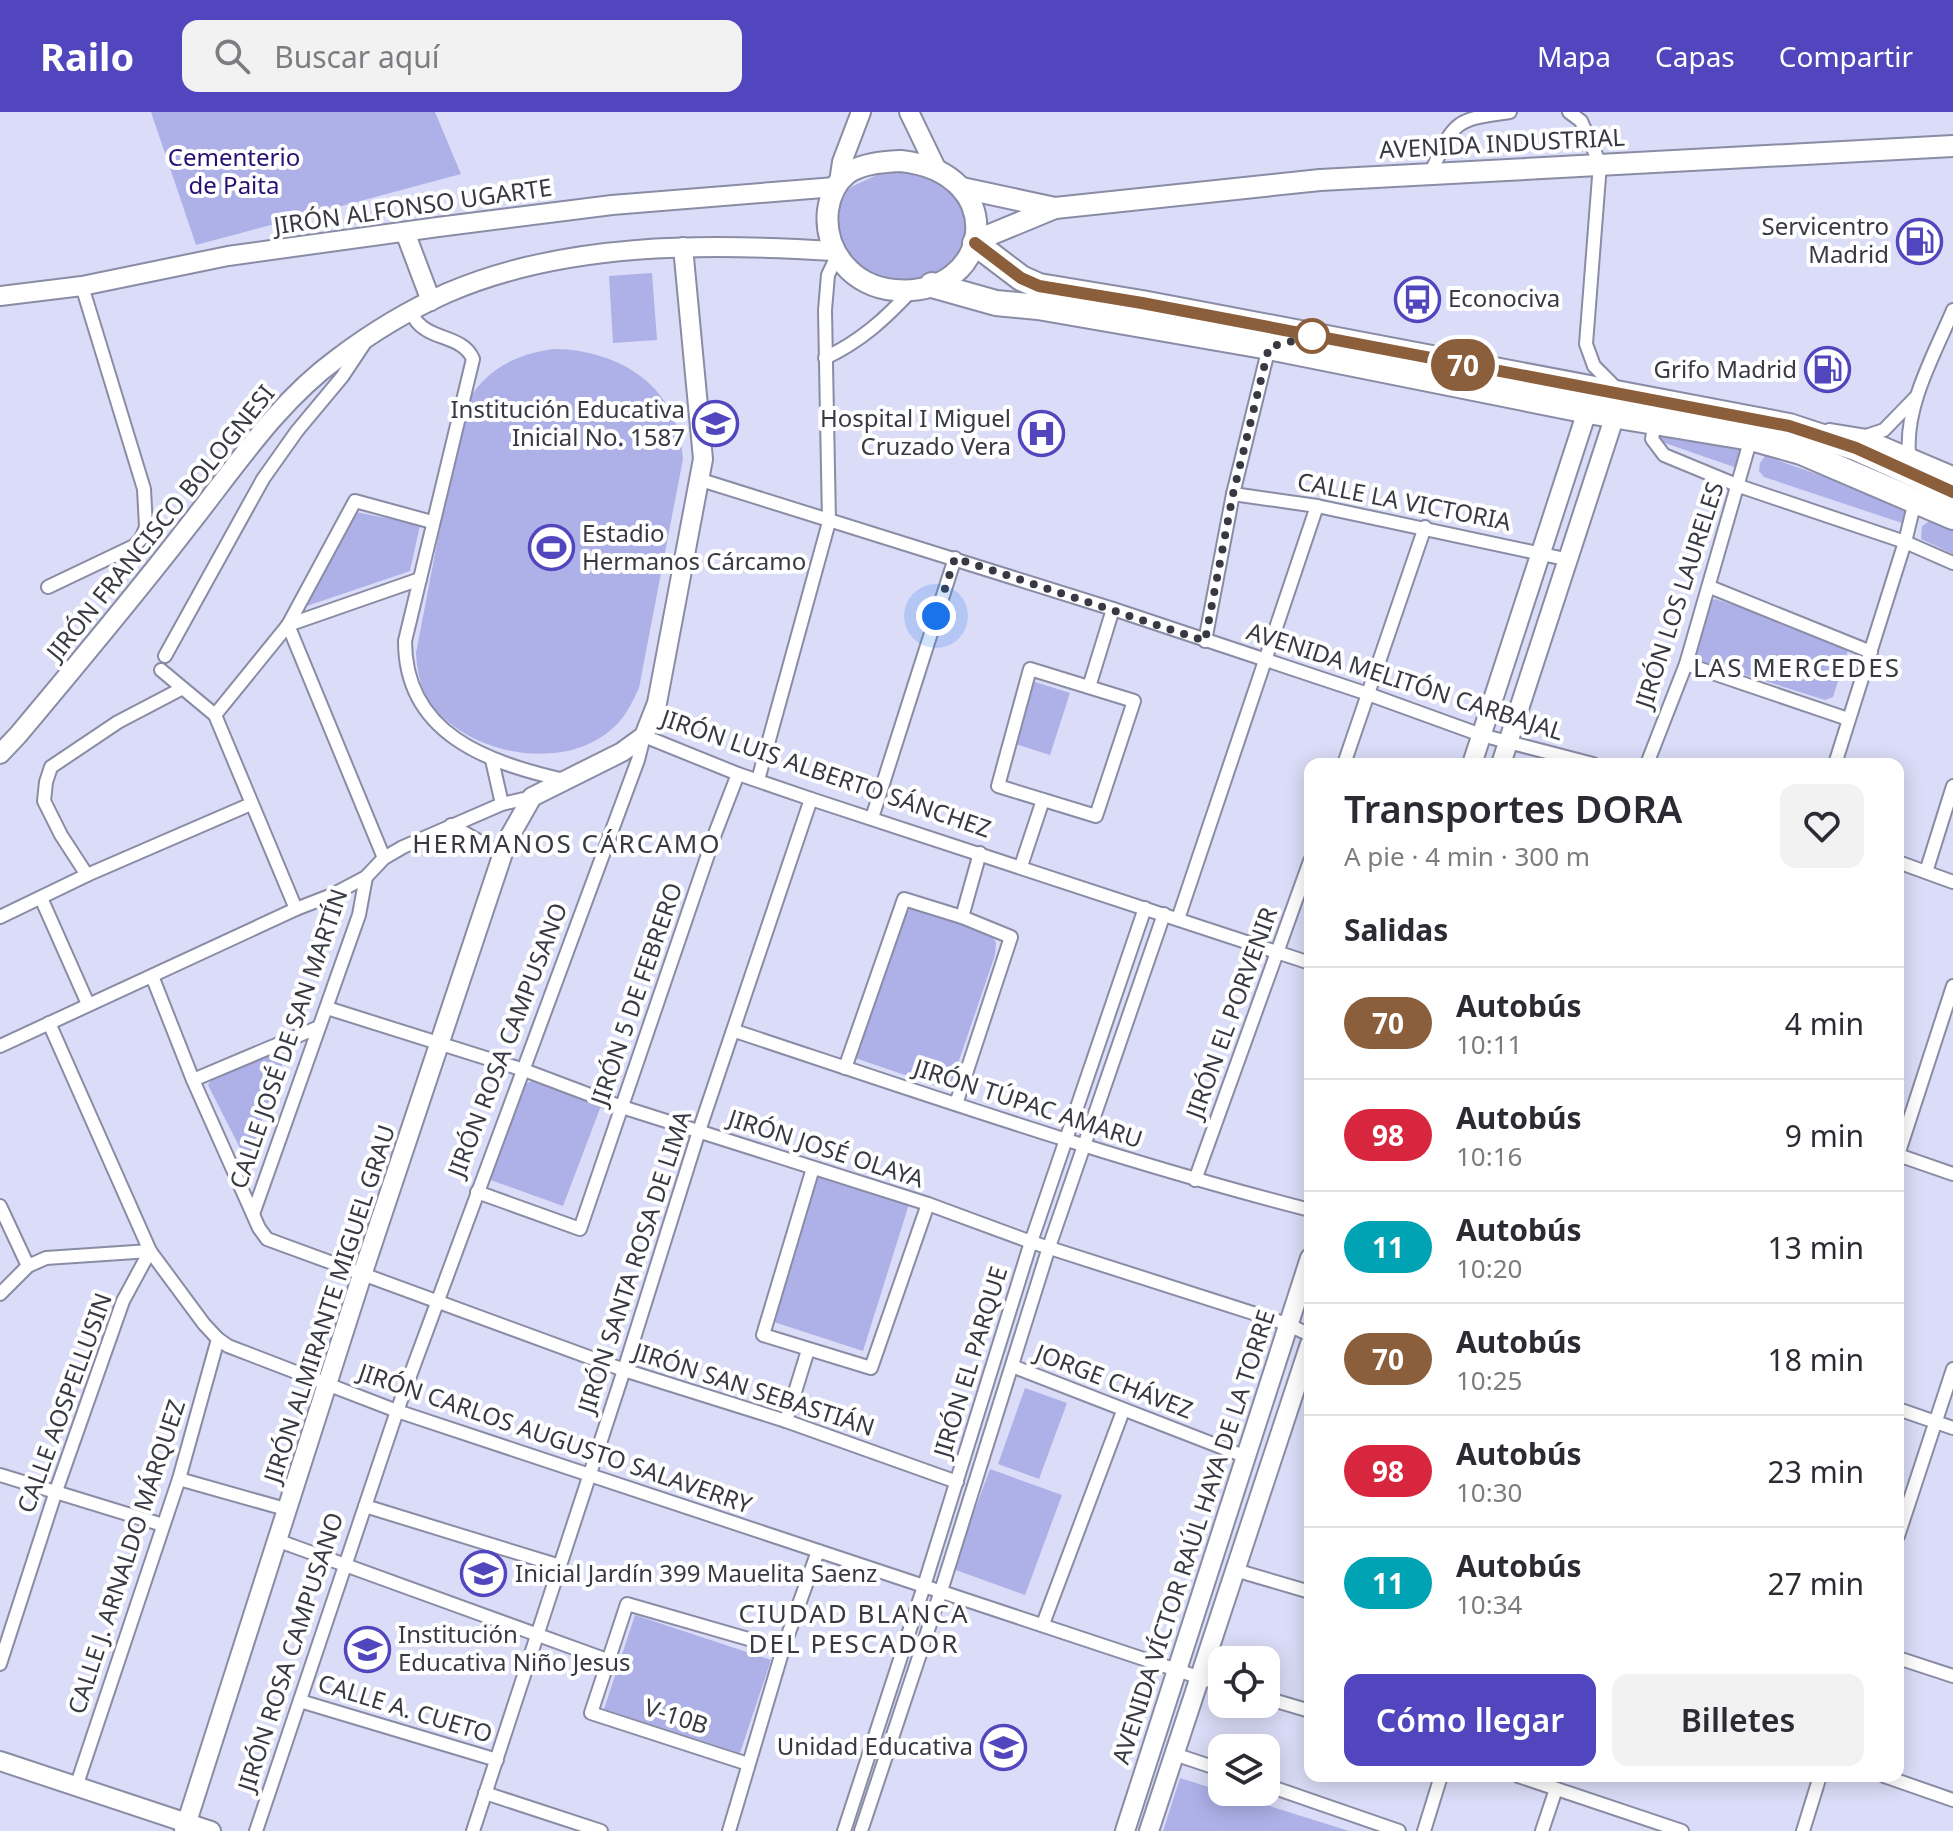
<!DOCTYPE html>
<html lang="es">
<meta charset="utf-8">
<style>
:root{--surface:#fff;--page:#f2f2f3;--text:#2b2b33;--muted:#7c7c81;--line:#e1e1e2;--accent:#5146bd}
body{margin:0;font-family:"Noto Sans",sans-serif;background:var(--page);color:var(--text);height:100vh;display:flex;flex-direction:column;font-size:30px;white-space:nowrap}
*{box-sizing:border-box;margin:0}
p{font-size:26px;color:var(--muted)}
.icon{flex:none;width:44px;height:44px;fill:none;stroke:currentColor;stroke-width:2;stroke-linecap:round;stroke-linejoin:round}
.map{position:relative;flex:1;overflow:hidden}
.panel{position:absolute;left:1304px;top:646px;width:600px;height:1024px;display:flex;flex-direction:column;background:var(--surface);border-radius:16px;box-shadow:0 4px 20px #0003}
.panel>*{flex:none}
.badge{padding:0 16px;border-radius:26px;font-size:28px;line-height:52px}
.tools{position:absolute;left:1208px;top:1534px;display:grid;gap:16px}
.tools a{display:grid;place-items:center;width:72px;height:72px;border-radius:16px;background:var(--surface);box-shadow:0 4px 20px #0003;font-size:40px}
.you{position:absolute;width:40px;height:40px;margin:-20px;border:6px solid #fff;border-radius:50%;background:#1a73e8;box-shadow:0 0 0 12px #1a73e833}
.map>.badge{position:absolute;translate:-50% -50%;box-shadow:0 0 0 4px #fff}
h2{padding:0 40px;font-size:30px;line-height:72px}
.round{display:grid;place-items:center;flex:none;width:84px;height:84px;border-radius:16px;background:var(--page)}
.head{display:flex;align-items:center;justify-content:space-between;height:136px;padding:0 40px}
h1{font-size:38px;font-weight:600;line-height:60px}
.cta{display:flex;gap:16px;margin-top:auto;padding:16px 40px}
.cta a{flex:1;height:92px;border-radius:16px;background:var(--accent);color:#fff;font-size:32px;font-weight:600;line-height:92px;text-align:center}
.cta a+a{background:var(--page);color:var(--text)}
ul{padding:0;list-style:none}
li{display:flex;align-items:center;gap:24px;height:112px;padding:0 40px;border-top:2px solid var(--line)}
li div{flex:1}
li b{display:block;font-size:30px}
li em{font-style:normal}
li .badge{min-width:88px;font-weight:700;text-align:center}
header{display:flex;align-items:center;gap:48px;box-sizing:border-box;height:112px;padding:0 40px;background:var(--accent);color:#fff}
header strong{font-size:38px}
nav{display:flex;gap:44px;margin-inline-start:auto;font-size:28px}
.search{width:560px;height:72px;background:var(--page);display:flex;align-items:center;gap:20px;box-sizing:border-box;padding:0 28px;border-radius:16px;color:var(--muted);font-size:30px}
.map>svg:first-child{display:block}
</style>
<header>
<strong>Railo</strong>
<div class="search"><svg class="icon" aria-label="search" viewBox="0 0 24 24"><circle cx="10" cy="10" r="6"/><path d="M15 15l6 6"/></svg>Buscar aquí</div>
<nav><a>Mapa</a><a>Capas</a><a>Compartir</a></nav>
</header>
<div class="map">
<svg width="1953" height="1719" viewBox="0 0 1953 1719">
<rect width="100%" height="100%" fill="#dbddf8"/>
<g fill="#adb1e8">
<path d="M151 0H435L461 62 196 133Z"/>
<path d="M903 60 943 71 970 100 962 147 927 167 890 170 864 162 846 147 834 105 842 82 851 75 881 61Z"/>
<path d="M652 161 657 228 613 231 609 164Z"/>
<path d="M555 237C621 238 680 276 683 347L639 576C632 591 625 606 612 617 565 659 476 644 436 598 422 582 417 562 416 541L462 301C479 261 512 242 555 237Z"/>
<path d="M1658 322 1743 335 1740 357 1662 330 1658 328Z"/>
<path d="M1765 344 1908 394 1905 412 1764 365 1759 359 1760 351Z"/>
<path d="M356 400 420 413 410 459 304 495Z"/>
<path d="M1931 408 1953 418V442L1921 427 1922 414Z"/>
<path d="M1715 487 1842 529 1848 538 1833 585 1825 588 1698 548 1694 541 1707 491Z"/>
<path d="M1032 569 1070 581 1050 643 1012 631Z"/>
<path d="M917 796 990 819 996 831 995 843 949 978 855 946 901 807 910 797Z"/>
<path d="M282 933 287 939 251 1039 243 1042 208 973 212 966Z"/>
<path d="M533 969 601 994 563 1094 485 1066 521 973Z"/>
<path d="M816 1060 910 1089 863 1239 774 1210 771 1204Z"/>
<path d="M1025 1276 1067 1291 1039 1367 998 1352Z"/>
<path d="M990 1357 1062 1383 1025 1483 953 1457Z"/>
<path d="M635 1503 771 1548 740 1641 604 1597Z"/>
<path d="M1180 1666 1349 1719H1163Z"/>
</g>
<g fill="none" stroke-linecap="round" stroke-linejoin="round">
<defs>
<g id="street">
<path d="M1569 0 1581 9 1600 52 1586 232 1594 254 1619 279"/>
<path d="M1430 62C1455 9 1452 8 1510 0"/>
<path d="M411 199C413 203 415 208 418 211 433 228 463 224 473 247L405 529C405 622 488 651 564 668"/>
<path d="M825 246C861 229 885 207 912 178"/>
<path d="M1655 309 1652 327 1664 343 1739 374 1905 430 1953 451"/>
<path d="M1829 318 1866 324 1953 361"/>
<path d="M1866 324 1884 318 1916 285"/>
<path d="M1909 341C1905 293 1935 241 1953 198"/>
<path d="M701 368 1113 497 1368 582 1481 623 1593 652"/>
<path d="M1233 382 1317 394 1565 447"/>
<path d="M48 475 134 434 141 427 146 415 144 377 82 174"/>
<path d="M1710 475 1871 540"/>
<path d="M288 513 384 746"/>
<path d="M288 513 420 467"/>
<path d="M1205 529 1233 382 1269 235"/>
<path d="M165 544 263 367 297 319 342 265 364 232"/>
<path d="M1686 552 1848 607"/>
<path d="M1030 557 1134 589 1096 704 998 674Z"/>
<path d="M161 558 215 603 296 797"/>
<path d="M1089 575 1113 497"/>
<path d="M215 603 288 513 355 389 432 410"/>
<path d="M492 648 502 692"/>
<path d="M1344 652 1425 415"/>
<path d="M1647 652 1686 552 1751 326"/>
<path d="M1835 652 1905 430 1915 389"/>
<path d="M758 668 829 410 825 198 828 163 837 144"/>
<path d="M872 706 955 446"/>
<path d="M451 713 501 742"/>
<path d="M1898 750 1953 770"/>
<path d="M1021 754 1043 688"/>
<path d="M1926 760 1953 674"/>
<path d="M87 763 61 723 44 689 46 670 51 655 118 610 181 577"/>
<path d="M41 786 88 892"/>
<path d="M0 805 87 763 251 692"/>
<path d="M962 805 980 741"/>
<path d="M1178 807 1317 394"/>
<path d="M152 864 193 968 259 1116 267 1127 624 1258 786 1309 957 1370"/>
<path d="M327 896 524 958 622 995 928 1092 1031 1130 1287 1212 1310 1223"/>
<path d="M49 911 150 1139 204 1212 218 1227 228 1234 397 1299 1222 1573"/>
<path d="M735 919C925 982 1115 1048 1310 1098"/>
<path d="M0 934 296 797 332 783 366 765 384 746 403 735 502 692 532 685"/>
<path d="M845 956 904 787 962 805 1011 825 956 992"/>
<path d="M193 968 319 915"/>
<path d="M1898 1043 1953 874"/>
<path d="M1898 1043 1953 1062"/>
<path d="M813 1056 763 1223 871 1256 928 1092"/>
<path d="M1195 1068 1310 749"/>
<path d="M477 1080 580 1117 716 719 738 662"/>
<path d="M0 1094 28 1154"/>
<path d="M253 1102 359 803 366 765"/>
<path d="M0 1182 28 1154 46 1146 150 1139"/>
<path d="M1012 1254 1244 1344"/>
<path d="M1898 1297 1953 1316"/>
<path d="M786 1309 808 1238"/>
<path d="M0 1363 163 1413"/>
<path d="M179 1367 289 1398"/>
<path d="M365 1394 560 1454"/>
<path d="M1898 1424 1953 1257"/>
<path d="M279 1429 607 1548"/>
<path d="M1235 1458 1310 1480"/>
<path d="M1043 1512 1123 1299"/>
<path d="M1898 1546 1953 1564"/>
<path d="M0 1552 56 1379 123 1189 150 1139"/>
<path d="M1266 1586 1310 1599"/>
<path d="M300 1589 497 1648"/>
<path d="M1174 1642 1222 1658"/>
<path d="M748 1652 591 1601 627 1492 783 1537"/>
<path d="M1518 1664 1682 1719"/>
<path d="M1884 1664 1953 1688"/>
<path d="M1266 1673 1399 1719"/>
<path d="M76 1675 179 1367 218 1227"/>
<path d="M485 1681 601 1719"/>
<path d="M256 1719 397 1299 638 648 644 624 738 662 811 687 1310 851"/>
<path d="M473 1719 624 1258 699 1019 811 687"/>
<path d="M729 1719 783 1537 818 1439"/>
<path d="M844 1719 924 1474 1031 1130 1145 796"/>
<path d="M861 1719 941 1479 1049 1135 1164 802"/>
<path d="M1424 1719 1441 1664"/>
<path d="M1542 1719 1556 1677"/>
<path d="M1803 1719 1820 1664"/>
</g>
<g id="secondary">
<path d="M909 0 936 56"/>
<path d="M839 70 842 50 861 0"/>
<path d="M405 120 431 189"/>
<path d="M0 184 82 174 228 144 438 115 612 93 835 75"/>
<path d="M0 642 18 623C75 555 132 487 186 417 233 358 276 291 338 246 371 221 409 198 447 181 565 130 706 131 833 139"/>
<path d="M1472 652 1590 290"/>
<path d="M1501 652 1618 294"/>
<path d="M0 1649 211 1719"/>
<path d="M184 1719 362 1163 507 729 532 685 622 640 644 624 657 591 703 347 683 135"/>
<path d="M1125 1719 1310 1146"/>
<path d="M1149 1719 1310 1232"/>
</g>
<g id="primary">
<path d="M901 49C1011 61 993 186 895 178 853 175 823 139 828 98 830 84 836 70 848 61 863 51 884 50 901 49Z"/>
<path d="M962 76 1055 96"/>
<path d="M975 129 1055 96 1320 68 1953 34"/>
</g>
<g id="highway">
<path d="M975 131 1021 166 1039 174 1142 191 1789 314 1856 336 1953 380"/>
<path d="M932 173 996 191 1038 195 1269 235 1588 299 1751 326 1801 340 1953 405"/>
</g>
</defs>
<use href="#street" stroke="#898ca4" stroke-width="16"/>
<use href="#secondary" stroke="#898ca4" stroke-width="22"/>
<use href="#primary" stroke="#898ca4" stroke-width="24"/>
<use href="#highway" stroke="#898ca4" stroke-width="28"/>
<use href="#street" stroke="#fff" stroke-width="12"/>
<use href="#secondary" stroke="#fff" stroke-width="18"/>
<use href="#primary" stroke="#fff" stroke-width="20"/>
<use href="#highway" stroke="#fff" stroke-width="24"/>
</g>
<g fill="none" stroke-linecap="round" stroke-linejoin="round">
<defs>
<path id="line" d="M975 131 1021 166 1039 174 1142 191 1789 314 1856 336 1953 380"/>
</defs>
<use href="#line" stroke="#fff" stroke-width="18"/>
<use href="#line" stroke="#8b5e3c" stroke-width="12"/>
<path stroke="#383943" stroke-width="8" stroke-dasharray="0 14.4" d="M936 504 955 446 1205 529 1233 382 1269 235 1312 224"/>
</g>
<defs>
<symbol id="fuel-ring" viewBox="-11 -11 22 22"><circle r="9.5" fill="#fff" stroke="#5146bd" stroke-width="1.5"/><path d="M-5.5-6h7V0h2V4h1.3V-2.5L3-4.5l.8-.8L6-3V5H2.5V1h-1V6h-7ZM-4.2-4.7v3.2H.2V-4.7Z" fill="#5146bd"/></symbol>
<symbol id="bus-ring" viewBox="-11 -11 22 22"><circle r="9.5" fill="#fff" stroke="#5146bd" stroke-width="1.5"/><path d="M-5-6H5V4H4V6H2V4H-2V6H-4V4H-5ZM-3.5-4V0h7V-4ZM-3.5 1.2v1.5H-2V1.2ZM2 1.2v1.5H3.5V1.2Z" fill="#5146bd"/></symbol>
<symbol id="school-ring" viewBox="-11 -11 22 22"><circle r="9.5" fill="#fff" stroke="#5146bd" stroke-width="1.5"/><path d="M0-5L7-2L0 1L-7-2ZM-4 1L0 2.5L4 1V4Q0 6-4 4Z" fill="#5146bd"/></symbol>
<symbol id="hospital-ring" viewBox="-11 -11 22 22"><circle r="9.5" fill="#fff" stroke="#5146bd" stroke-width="1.5"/><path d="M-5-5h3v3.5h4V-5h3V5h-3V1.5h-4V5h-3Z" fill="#5146bd"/></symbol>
<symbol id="stadium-ring" viewBox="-11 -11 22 22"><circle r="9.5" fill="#fff" stroke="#5146bd" stroke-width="1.5"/><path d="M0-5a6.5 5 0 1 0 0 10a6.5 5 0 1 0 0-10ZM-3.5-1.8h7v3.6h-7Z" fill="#5146bd"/></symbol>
</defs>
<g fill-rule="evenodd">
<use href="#fuel-ring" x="1894" y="104" width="51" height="51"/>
<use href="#bus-ring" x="1392" y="162" width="51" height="51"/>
<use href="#fuel-ring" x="1802" y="232" width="51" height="51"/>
<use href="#school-ring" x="690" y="286" width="51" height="51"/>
<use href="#hospital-ring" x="1016" y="296" width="51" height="51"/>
<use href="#stadium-ring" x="526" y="410" width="51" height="51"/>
<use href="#school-ring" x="458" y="1436" width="51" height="51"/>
<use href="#school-ring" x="342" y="1512" width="51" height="51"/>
<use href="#school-ring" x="978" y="1610" width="51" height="51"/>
</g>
<circle fill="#fff" stroke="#8b5e3c" stroke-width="4" cx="1312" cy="224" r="16"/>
<g text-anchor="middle" stroke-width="8" stroke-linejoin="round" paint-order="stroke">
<g font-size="24" fill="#383943" stroke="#fff">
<text transform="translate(1502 32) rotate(-3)" y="8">AVENIDA INDUSTRIAL</text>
<text transform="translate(413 95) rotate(-8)" y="8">JIRÓN ALFONSO UGARTE</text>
<text transform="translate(1404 390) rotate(11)" y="8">CALLE LA VICTORIA</text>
<text transform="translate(161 411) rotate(-51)" y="8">JIRÓN FRANCISCO BOLOGNESI</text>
<text transform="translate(1680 483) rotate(-72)" y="8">JIRÓN LOS LAURELES</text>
<text transform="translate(1405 570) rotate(18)" y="8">AVENIDA MELITÓN CARBAJAL</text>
<text transform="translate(826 662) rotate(19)" y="8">JIRÓN LUIS ALBERTO SÁNCHEZ</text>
<text transform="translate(637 882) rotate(-71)" y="8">JIRÓN 5 DE FEBRERO</text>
<text transform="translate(1232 901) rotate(-70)" y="8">JIRÓN EL PORVENIR</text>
<text transform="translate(289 927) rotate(-71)" y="8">CALLE JOSÉ DE SAN MARTÍN</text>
<text transform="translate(508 928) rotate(-69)" y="8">JIRÓN ROSA CAMPUSANO</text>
<text transform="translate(1028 992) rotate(18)" y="8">JIRÓN TÚPAC AMARU</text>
<text transform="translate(826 1037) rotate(18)" y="8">JIRÓN JOSÉ OLAYA</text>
<text transform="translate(635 1150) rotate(-72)" y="8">JIRÓN SANTA ROSA DE LIMA</text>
<text transform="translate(330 1192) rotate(-72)" y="8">JIRÓN ALMIRANTE MIGUEL GRAU</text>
<text transform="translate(971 1250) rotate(-73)" y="8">JIRÓN EL PARQUE</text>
<text transform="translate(1114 1270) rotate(21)" y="8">JORGE CHÁVEZ</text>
<text transform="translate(754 1278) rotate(18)" y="8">JIRÓN SAN SEBASTIÁN</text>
<text transform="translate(65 1291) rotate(-70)" y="8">CALLE AOSPELLUSIN</text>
<text transform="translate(555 1327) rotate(19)" y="8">JIRÓN CARLOS AUGUSTO SALAVERRY</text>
<text transform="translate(1194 1425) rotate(-72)" y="8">AVENIDA VÍCTOR RAÚL HAYA DE LA TORRE</text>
<text transform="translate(127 1445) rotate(-72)" y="8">CALLE J. ARNALDO MÁRQUEZ</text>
<text transform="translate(291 1540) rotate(-72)" y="8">JIRÓN ROSA CAMPUSANO</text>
<text transform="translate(405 1597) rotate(17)" y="8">CALLE A. CUETO</text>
<text transform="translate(676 1605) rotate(18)" y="8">V-10B</text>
</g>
<g font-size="24" fill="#261074" stroke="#fff">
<text x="234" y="54">Cementerio<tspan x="234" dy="28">de Paita</tspan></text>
</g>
<g font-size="24" fill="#383943" stroke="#fff" text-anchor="end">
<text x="1889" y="123">Servicentro<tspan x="1889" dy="28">Madrid</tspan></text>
<text x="1448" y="195" text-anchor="start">Econociva</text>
<text x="1797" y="266">Grifo Madrid</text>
<text x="685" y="306">Institución Educativa<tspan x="685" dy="28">Inicial No. 1587</tspan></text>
<text x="1011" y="315">Hospital I Miguel<tspan x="1011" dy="28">Cruzado Vera</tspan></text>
<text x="582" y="430" text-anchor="start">Estadio<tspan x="582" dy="28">Hermanos Cárcamo</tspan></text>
<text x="515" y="1470" text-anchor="start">Inicial Jardín 399 Mauelita Saenz</text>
<text x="398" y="1531" text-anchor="start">Institución<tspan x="398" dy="28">Educativa Niño Jesus</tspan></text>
<text x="973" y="1643">Unidad Educativa</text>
</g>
<g font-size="26" letter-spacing="2" fill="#383943" stroke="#fff">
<text x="1797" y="565">LAS MERCEDES</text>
<text x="567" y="741">HERMANOS CÁRCAMO</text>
<text x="854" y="1511">CIUDAD BLANCA<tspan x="854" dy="30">DEL PESCADOR</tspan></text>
</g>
</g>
</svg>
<div class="tools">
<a><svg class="icon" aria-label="locate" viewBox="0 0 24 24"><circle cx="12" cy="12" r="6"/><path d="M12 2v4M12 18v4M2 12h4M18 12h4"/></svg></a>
<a><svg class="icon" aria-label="layers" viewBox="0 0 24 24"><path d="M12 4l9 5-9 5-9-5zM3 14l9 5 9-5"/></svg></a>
</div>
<div class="you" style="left:936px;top:504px"></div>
<b class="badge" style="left:1463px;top:253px;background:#8b5e3c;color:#fff">70</b>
<section class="panel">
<div class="head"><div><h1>Transportes DORA</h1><p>A pie · 4 min · 300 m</p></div><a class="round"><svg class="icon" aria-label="heart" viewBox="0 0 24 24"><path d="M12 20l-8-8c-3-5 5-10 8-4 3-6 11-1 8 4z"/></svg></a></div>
<h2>Salidas</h2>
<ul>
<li><span class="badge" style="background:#8b5e3c;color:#fff">70</span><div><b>Autobús</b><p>10:11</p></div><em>4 min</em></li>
<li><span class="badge" style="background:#d7263d;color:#fff">98</span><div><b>Autobús</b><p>10:16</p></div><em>9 min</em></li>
<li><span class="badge" style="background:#00a3b4;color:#fff">11</span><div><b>Autobús</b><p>10:20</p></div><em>13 min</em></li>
<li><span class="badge" style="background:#8b5e3c;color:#fff">70</span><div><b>Autobús</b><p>10:25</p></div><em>18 min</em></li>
<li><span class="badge" style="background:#d7263d;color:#fff">98</span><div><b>Autobús</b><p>10:30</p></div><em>23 min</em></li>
<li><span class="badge" style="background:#00a3b4;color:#fff">11</span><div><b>Autobús</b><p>10:34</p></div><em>27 min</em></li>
</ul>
<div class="cta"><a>Cómo llegar</a><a>Billetes</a></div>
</section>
</div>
